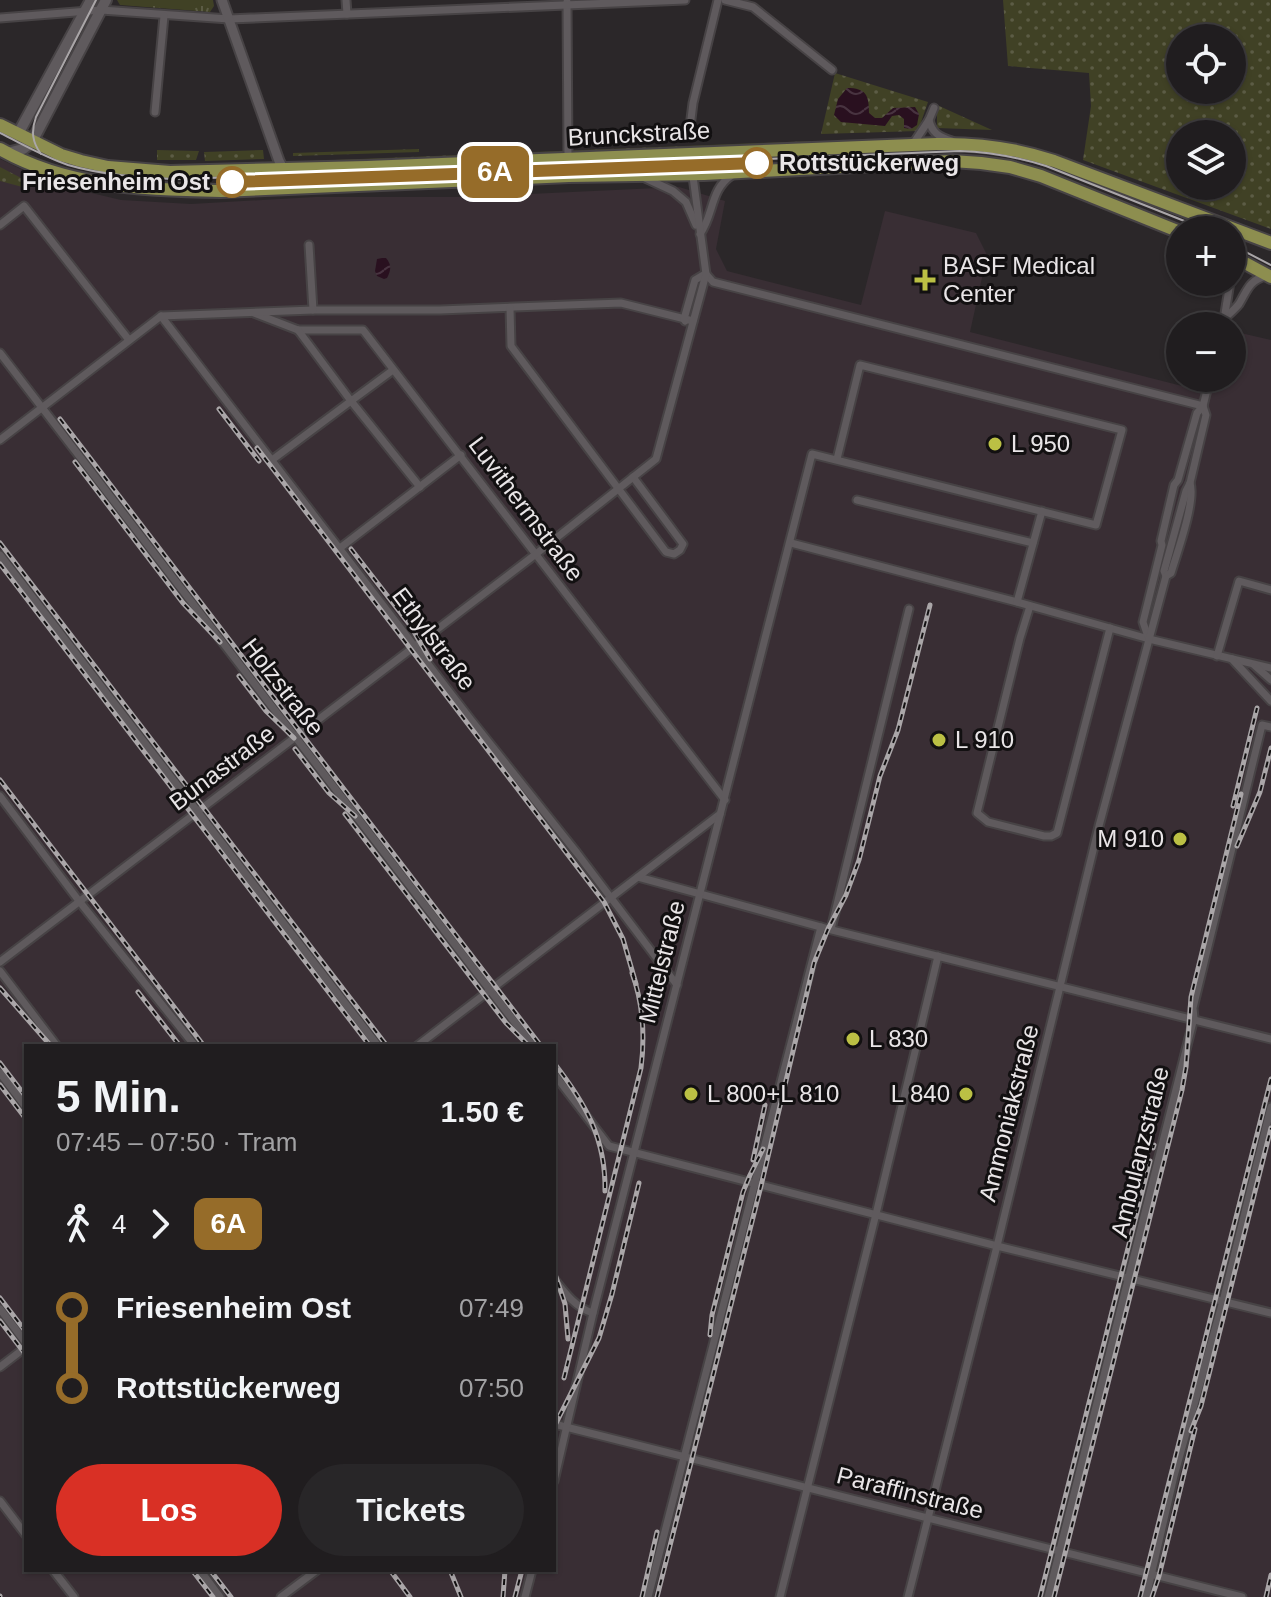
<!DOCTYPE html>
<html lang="de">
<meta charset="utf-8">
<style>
:root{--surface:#201d1f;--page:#282628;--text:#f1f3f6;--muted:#a2a2a4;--line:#3d3b3d;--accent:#d93025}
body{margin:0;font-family:Arial,sans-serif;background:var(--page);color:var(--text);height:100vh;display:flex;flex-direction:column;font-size:30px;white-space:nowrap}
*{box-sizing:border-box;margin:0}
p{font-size:26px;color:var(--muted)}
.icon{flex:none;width:44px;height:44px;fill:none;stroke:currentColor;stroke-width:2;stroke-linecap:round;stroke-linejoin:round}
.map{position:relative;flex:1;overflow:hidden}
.drawer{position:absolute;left:24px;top:1044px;width:532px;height:528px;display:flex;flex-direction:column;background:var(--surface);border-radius:0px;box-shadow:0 2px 6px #0004,0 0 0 2px var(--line)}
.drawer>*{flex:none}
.badge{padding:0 16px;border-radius:12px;font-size:28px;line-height:52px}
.tools{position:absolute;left:1166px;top:24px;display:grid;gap:16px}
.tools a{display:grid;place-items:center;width:80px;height:80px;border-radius:50%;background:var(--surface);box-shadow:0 2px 6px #0004,0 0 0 2px var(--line);font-size:40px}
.map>.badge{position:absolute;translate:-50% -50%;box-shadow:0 0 0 4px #fff}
.legs{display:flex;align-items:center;gap:12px;height:88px;padding:0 32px;font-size:26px}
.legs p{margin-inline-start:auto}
.headline{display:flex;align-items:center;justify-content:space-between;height:136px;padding:0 32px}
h1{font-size:44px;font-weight:700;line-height:60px}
.button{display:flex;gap:16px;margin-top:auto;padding:16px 32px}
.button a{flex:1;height:92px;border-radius:48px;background:var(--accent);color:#fff;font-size:32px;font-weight:700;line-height:92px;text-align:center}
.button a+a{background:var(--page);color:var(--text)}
ul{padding:0 32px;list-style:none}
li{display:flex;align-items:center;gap:28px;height:80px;font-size:30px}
li i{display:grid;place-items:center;width:12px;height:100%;margin:0 10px;background:currentColor}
li i::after{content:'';width:20px;height:20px;margin:-10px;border:6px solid;border-radius:50%;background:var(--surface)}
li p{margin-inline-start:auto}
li:first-child i{background:linear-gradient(#0000 50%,currentColor 0)}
li:last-child i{background:linear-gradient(currentColor 50%,#0000 0)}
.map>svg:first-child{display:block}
</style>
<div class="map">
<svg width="1271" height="1597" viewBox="0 0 1271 1597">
<defs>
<pattern id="grass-dots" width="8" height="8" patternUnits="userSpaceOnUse" patternTransform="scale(2)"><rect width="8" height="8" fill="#404125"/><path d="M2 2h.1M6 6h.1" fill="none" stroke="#5c5c45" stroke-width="1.8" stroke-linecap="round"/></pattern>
<pattern id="park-tufts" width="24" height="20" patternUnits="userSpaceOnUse" patternTransform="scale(2)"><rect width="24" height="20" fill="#404125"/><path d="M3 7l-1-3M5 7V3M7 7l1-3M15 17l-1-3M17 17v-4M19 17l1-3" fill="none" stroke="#5c5c45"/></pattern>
<pattern id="water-waves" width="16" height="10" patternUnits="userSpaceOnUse" patternTransform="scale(2)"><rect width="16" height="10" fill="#29101f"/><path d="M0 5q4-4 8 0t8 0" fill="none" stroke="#483340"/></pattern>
</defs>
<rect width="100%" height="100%" fill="#2b2729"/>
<path fill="#392e34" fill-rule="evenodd" d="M0 159 31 174 62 186 121 200 191 204 315 197H468L679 187 725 201 716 249 727 271 861 305 885 211 976 233 987 255 970 332 1186 387 1189 378H1232V331L1271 340V1597H0ZM26 1046H554V1570H26Z"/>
<g fill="url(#grass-dots)" fill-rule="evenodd">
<path d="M1003 0H1271V229L1083 160 1091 106 1089 73 1008 66ZM1180 38H1232V90H1180ZM1180 134H1232V186H1180Z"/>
<path d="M835 73 928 102 918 131 821 134Z"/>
<path d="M937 105 992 130 937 128Z"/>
<path d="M811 141V146L287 165 284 162Z"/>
<path d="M419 149V152L293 156V153Z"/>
<path d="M157 150 199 151 196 160H157Z"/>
<path d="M263 150 264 159 205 161 204 152Z"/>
<path d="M0 167 25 180 29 185 26 188 0 181Z"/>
</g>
<path fill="url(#park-tufts)" d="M117 0H213L214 6 210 12 120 5Z"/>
<g fill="url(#water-waves)">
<path d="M847 88C866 88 869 95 869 113L875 118H882L893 108 915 107 919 114 917 125 911 129 904 128V119L899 115 892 116 885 126 841 122 834 115 838 99Z"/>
<path d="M382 258H386C392 265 391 270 387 278L384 279 377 276 375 271 377 259Z"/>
</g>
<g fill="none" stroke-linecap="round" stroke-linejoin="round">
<defs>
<g id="minor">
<path d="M346 0 347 14"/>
<path d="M725 0 753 7 832 70"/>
<path d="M567 2 568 159"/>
<path d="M0 18 101 10 229 19 685 0"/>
<path d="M155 112 164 16"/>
<path d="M929 120C932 133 939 137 952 141"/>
<path d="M690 127 693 103 718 0"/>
<path d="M913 144 929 120 934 108"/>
<path d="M643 177 673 191 686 202 696 225"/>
<path d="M0 225 24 206 129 340"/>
<path d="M700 234C714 215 710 189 732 175"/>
<path d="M309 245 313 310H440L621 303 693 321"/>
<path d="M1232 267 1237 247 1244 232"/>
<path d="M706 274 713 282 1203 406"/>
<path d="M510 308 511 346 666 552 674 554 680 550 683 544 633 477"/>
<path d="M254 313 298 330H363C483 487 603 644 725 800"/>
<path d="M161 316 471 720 577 853 677 985"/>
<path d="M1224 319C1229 314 1235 309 1239 304 1247 291 1249 280 1266 276"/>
<path d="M685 321 684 319 695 280 705 274"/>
<path d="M1223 326 1230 282"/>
<path d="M0 353 533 1046"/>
<path d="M393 370 351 401 420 487"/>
<path d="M0 440 161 316 313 310"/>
<path d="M272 460 351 401 298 330"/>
<path d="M857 500 1033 543"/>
<path d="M791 543 1017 602 1149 639 1271 668"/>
<path d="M340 548 461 455"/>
<path d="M0 555 378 1046"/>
<path d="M1166 576 1164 571 1186 491 1190 483 1206 415 1203 406"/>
<path d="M1017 602 1042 511"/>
<path d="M1030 606 1020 638 977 813 988 822 1044 836H1051L1057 833 1110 628"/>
<path d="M1148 637 1143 622 1162 545 1161 541 1174 485 1178 480 1197 413 1203 406 1210 378"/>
<path d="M1217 656 1239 581 1271 590"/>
<path d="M1232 659 1271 701"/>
<path d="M1254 665 1271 680"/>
<path d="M0 796 79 901 195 1046"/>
<path d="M638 877 828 929 1271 1039"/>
<path d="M831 929 909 609"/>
<path d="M0 962 536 554 656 459 706 274 690 154"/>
<path d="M0 971 57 1046"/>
<path d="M417 1046 720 814"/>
<path d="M0 1073 26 1107"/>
<path d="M554 1074 609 1146 997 1246 1271 1313"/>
<path d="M554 1279C564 1292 576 1308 593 1313"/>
<path d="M0 1309 26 1343"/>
<path d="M0 1367 26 1347"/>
<path d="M554 1424 1242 1597"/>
<path d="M554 1481 593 1313 812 454 1096 525 1122 430 860 365 837 459"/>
<path d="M0 1501 26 1535"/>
<path d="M53 1570 74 1597"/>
<path d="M200 1570 220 1597"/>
<path d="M281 1597 317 1570"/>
<path d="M525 1597 532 1570"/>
<path d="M648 1597 821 927"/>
<path d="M780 1597 876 1214 938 956"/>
<path d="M908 1597 997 1246 1099 826 1166 576 1171 573C1177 553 1196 501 1190 483"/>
<path d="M1048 1597 1194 1018 1193 1008 1262 725 1271 727"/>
<path d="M1146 1597 1174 1476 1223 1301 1271 1107"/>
</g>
<path id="tertiary" d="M222 0 279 161 293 187"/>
<g id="secondary">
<path d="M18 134 91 0"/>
<path d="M7 153 23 149 32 142 106 0"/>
</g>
<g id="primary">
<path d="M0 125 61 155 81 161 108 167 170 172 367 167 937 144C978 143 1015 148 1054 161L1271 243"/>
<path d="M0 149C66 187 146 190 221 191L569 176 704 174 952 161 981 163 1010 167 1041 176 1180 232"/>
<path d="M1232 256 1271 277"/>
</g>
</defs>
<use href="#minor" stroke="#474345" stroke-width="11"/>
<use href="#tertiary" stroke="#474345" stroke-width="13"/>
<use href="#secondary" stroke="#474345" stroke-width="14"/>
<use href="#primary" stroke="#474345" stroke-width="16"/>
<use href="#minor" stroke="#5f5a5d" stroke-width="7"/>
<use href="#tertiary" stroke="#5f5a5d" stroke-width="9"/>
<use href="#secondary" stroke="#5f5a5d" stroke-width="10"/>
<use href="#primary" stroke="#8d8e4f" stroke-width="12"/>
<g stroke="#aaa6a8" stroke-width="2">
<path d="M0 133C22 144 44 157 68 165 102 175 139 177 174 179L624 165 960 151C990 152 1017 157 1046 166L1207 230"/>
<path d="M41 154C32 142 31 131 36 117L96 0"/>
<path d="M1232 245 1271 265"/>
</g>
<defs>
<g id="rail">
<path d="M219 409 259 461"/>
<path d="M60 419 541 1046"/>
<path d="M257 448 604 902 623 939 636 984"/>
<path d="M75 462 183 603 220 642"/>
<path d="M0 543 387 1046"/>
<path d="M351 549 410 625 430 659"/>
<path d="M0 564 370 1046"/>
<path d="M239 676 266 711 294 738"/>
<path d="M295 749 329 793 355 816"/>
<path d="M0 780 204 1046"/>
<path d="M1233 806 1257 708"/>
<path d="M345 814 506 1023 529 1046"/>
<path d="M1237 846 1260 792 1271 748"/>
<path d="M0 988 51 1046"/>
<path d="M138 992 180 1046"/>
<path d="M0 1063 26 1097"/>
<path d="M554 1063C585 1103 606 1138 605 1191"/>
<path d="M0 1085 26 1119"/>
<path d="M1153 1148 1154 1145"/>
<path d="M753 1160 765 1105"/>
<path d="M554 1271 565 1304 568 1339"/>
<path d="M0 1298 26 1332"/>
<path d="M0 1321 26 1355"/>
<path d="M710 1335 712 1315 743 1192 750 1175 763 1149"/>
<path d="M564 1378 641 1068C645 1036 643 1003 632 973"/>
<path d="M554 1427 599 1338 612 1294 639 1183"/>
<path d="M1191 1431 1201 1406 1271 1128"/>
<path d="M192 1570 213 1597"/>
<path d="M210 1570 231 1597"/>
<path d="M390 1570 410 1597"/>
<path d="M450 1570 461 1597"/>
<path d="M0 1596V1597"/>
<path d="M503 1597 505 1570"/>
<path d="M515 1597 522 1570"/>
<path d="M642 1597 657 1532"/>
<path d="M657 1597 761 1186 814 963 828 929 846 895 859 860 880 776 898 730 930 605"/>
<path d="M1040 1597 1150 1161"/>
<path d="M1054 1597 1182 1090 1186 1067 1191 997 1241 794"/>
<path d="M1140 1597 1271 1079"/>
<path d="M1152 1597 1159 1576 1195 1429"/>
<path d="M1266 1597 1271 1575"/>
</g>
</defs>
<use href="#rail" stroke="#aaa6a8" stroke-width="5"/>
<use href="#rail" stroke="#121011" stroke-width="2" stroke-dasharray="6" stroke-linecap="butt"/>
</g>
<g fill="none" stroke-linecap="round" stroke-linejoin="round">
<defs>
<path id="line-1" d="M232 182 757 163"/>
</defs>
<use href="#line-1" stroke="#fff" stroke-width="18"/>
<use href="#line-1" stroke="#966c29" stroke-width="12"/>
</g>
<g fill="#fff" stroke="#966c29" stroke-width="4">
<circle cx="757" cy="163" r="14"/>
<circle cx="232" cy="182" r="14"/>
</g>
<g fill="#bbc044" stroke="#121011" stroke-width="3">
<path d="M921 268h8v8h8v8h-8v8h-8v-8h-8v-8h8z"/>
<circle cx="995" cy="444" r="8"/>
<circle cx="939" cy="740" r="8"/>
<circle cx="1180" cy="839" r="8"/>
<circle cx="853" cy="1039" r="8"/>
<circle cx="691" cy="1094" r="8"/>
<circle cx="966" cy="1094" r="8"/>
</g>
<g text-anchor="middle" stroke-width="6" stroke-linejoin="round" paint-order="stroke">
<g font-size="24" fill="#e9e5e7" stroke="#121011">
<text transform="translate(639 134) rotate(-3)" y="8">Brunckstraße</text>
<text transform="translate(526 509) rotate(53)" y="8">Luvithermstraße</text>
<text transform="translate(434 639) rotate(53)" y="8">Ethylstraße</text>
<text transform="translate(283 687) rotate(52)" y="8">Holzstraße</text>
<text transform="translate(222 768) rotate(-37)" y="8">Bunastraße</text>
<text transform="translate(662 962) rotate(-76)" y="8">Mittelstraße</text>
<text transform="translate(1009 1113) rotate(-76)" y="8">Ammoniakstraße</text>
<text transform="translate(1140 1152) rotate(-76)" y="8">Ambulanzstraße</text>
<text transform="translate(910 1493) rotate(14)" y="8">Paraffinstraße</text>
</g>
<g font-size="24" font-weight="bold" fill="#e9e5e7" stroke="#121011" text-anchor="start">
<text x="779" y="171">Rottstückerweg</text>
<text x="210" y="190" text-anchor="end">Friesenheim Ost</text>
</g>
<g font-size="24" fill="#e9e5e7" stroke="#121011" text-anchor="start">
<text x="943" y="274">BASF Medical<tspan x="943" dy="28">Center</tspan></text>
<text x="1011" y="452">L 950</text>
<text x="955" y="748">L 910</text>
<text x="1164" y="847" text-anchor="end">M 910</text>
<text x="869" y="1047">L 830</text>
<text x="707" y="1102">L 800+L 810</text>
<text x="950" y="1102" text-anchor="end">L 840</text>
</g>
</g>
</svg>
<div class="tools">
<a><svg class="icon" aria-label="locate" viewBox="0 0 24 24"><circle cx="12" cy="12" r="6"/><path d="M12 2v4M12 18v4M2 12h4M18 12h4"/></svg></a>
<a><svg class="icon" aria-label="layers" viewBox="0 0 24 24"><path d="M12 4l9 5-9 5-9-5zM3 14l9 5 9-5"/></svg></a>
<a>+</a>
<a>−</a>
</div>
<b class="badge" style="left:495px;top:172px;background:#966c29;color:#fff">6A</b>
<section class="drawer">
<div class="headline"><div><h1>5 Min.</h1><p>07:45 – 07:50 · Tram</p></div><b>1.50 €</b></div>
<div class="legs"><svg class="icon" aria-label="walk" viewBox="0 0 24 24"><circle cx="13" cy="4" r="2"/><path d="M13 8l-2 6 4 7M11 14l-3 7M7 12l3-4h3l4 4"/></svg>4<svg class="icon" aria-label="forward" viewBox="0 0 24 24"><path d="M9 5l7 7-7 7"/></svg><b class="badge" style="background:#966c29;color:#fff">6A</b></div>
<ul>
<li><i style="color:#966c29"></i><b>Friesenheim Ost</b><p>07:49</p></li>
<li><i style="color:#966c29"></i><b>Rottstückerweg</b><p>07:50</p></li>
</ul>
<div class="button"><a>Los</a><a>Tickets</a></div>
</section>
</div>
